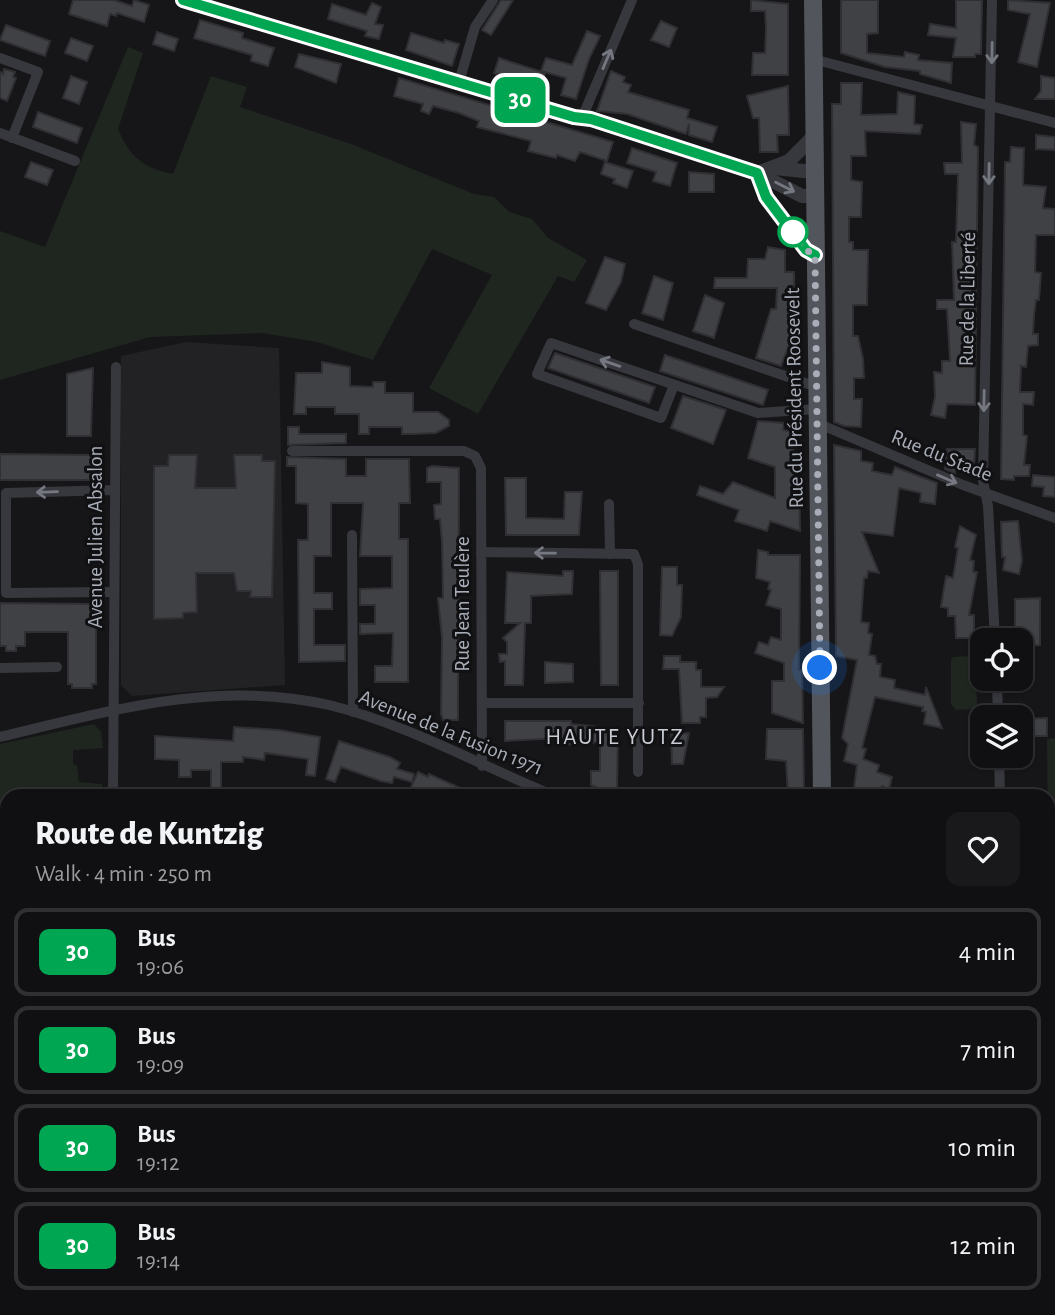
<!DOCTYPE html>
<meta charset="utf-8">
<style>
:root{--surface:#101012;--page:#19191b;--text:#f1f3f6;--muted:#9c9d9f;--line:#303032}
body{margin:0;font-family:"Alegreya Sans",sans-serif;background:var(--page);color:var(--text);height:100vh;display:flex;flex-direction:column;font-size:26px;white-space:nowrap}
*{box-sizing:border-box;margin:0}
p{font-size:23px;color:var(--muted)}
.icon{flex:none;width:38px;height:38px;fill:none;stroke:currentColor;stroke-width:2;stroke-linecap:round;stroke-linejoin:round}
.map{position:relative;flex:1;overflow:hidden}
.drawer{position:absolute;left:0px;top:789px;width:1055px;height:527px;display:flex;flex-direction:column;background:var(--surface);border-radius:21px 21px 0 0;box-shadow:0 2px 5px #0004,0 0 0 2px var(--line)}
.drawer>*{flex:none}
.badge{padding:0 14px;border-radius:10px;font-size:24px;line-height:46px}
.fabs{position:absolute;left:970px;top:628px;display:grid;gap:14px}
.fabs a{display:grid;place-items:center;width:63px;height:63px;border-radius:14px;background:var(--surface);box-shadow:0 2px 5px #0004,0 0 0 2px var(--line);font-size:35px}
.you{position:absolute;width:35px;height:35px;margin:-18px;border:5px solid #fff;border-radius:50%;background:#1a73e8;box-shadow:0 0 0 10px #1a73e833}
.map>.badge{position:absolute;translate:-50% -50%;box-shadow:0 0 0 4px #fff}
.round{display:grid;place-items:center;flex:none;width:74px;height:74px;border-radius:14px;background:var(--page)}
.headline{display:flex;align-items:center;justify-content:space-between;height:119px;padding:0 35px}
h1{font-size:33px;font-weight:800;line-height:52px}
ul{padding:0;list-style:none}
li{display:flex;align-items:center;gap:21px;height:88px;margin:0 14px 10px;padding:0 21px;border:4px solid var(--line);border-radius:14px}
li div{flex:1}
li b{display:block;font-size:26px}
li em{font-style:normal}
li .badge{min-width:77px;font-weight:700;text-align:center}
.map>svg:first-child{display:block}
</style>
<div class="map">
<svg width="1055" height="1315" viewBox="0 0 1055 1315">
<rect width="100%" height="100%" fill="#161618"/>
<path fill="#222225" d="M186 342 279 348 285 685 132 696 121 685V356Z"/>
<g fill="#1e261f">
<path d="M128 47 143 53 118 129C130 157 143 168 173 174L211 76 247 87 240 107 351 144 474 194 494 197 509 212 532 219 548 238 587 260 574 282 558 276 478 414 429 388 492 275 432 249 373 360 317 342 262 333 150 337 0 380V231L45 247Z"/>
<path d="M972 656 975 658 977 706 974 709 956 710 951 704V660L953 657Z"/>
<path d="M94 724 101 732 103 748 73 750V764L77 766 79 782 102 784V796H7V841L0 840V744Z"/>
<path d="M1055 738V829H1048L1047 739Z"/>
</g>
<g fill="#404145" stroke="#303034" stroke-width="2">
<path d="M73 0H114L132 6 134 0 149 5 144 22 117 13 116 16 110 14 107 26 69 14Z"/>
<path d="M501 0H513L491 35 482 30Z"/>
<path d="M751 0 788 4V75H752L753 53H765L766 29 765 11H751Z"/>
<path d="M841 0H878V33L867 34V53L904 57 905 52 919 55 918 60 952 63 951 83 920 74V71L885 67 841 53Z"/>
<path d="M956 0H982L981 54H975V57H953L956 38 928 35 930 24 956 28Z"/>
<path d="M1008 0 1050 3 1037 67 1018 62 1030 14 1008 10Z"/>
<path d="M372 3 381 7 375 24 383 25 379 39 365 36 367 31 328 19 332 4 366 15Z"/>
<path d="M200 20 243 33 242 38 274 48 268 66 251 61 252 55 194 38Z"/>
<path d="M661 21 677 28 669 47 651 40Z"/>
<path d="M6 25 50 41 45 56 0 40Z"/>
<path d="M587 31 600 36 589 59 576 99 561 95 566 78 541 71 546 58 572 65Z"/>
<path d="M157 32 178 39 174 51 153 44Z"/>
<path d="M411 33 444 43 445 40 459 44 452 66 406 50Z"/>
<path d="M71 38 93 46 87 61 65 53Z"/>
<path d="M299 54 341 64 336 83 295 67Z"/>
<path d="M499 58 545 73 540 88 494 73Z"/>
<path d="M4 69 15 72 13 77 16 78 7 101 0 98V72L3 74Z"/>
<path d="M611 71 625 77 623 82 631 85 628 92 689 110 687 118 717 127 712 142 689 135V124L686 134 627 114 597 111Z"/>
<path d="M71 76 87 82 79 104 63 98Z"/>
<path d="M1041 76 1055 78V99H1035L1041 91Z"/>
<path d="M399 78 613 142 607 161 580 152 575 161 557 155 556 158 528 151 531 141 477 127 479 121 459 113 433 106 429 114 421 111 423 104 394 96Z"/>
<path d="M841 83H862L861 115 897 114 898 92 915 96 914 124 922 125 920 134 865 131 866 156H851V180L862 182 861 217H849V242H853V250H868L867 305H853V336H858L863 359 864 378H854V399H862L861 427 844 426 834 422 832 104H841Z"/>
<path d="M788 86 789 135H777L778 152H760L759 118H753L747 96Z"/>
<path d="M38 112 82 128 77 143 33 127Z"/>
<path d="M961 122 976 124 974 145 978 147 975 405 947 404 945 418 931 415 935 397 934 372 942 373V361H950L947 309H937V300H954L952 242H956L958 174H945L944 163H962Z"/>
<path d="M1036 135 1055 137V150L1036 149Z"/>
<path d="M1011 147 1024 148 1023 185 1046 187 1043 208 1055 209V235H1036L1035 272 1041 273 1039 300H1036L1034 315 1033 334H1038V345L1028 346 1026 367 1021 366 1020 392H1034L1033 405 1023 404V435L1027 436 1024 465H1030L1029 476H1014V480L1001 479 1005 162H1010Z"/>
<path d="M632 148 677 163 670 186 653 181 656 172 627 163Z"/>
<path d="M31 162 53 170 47 185 25 177Z"/>
<path d="M605 162 633 171 627 188 613 183 615 179 601 174Z"/>
<path d="M689 172 714 174V192H689Z"/>
<path d="M768 247 785 250V272H794L795 329 781 366 756 358 771 309H776L777 288H714L715 278H747L748 259H765Z"/>
<path d="M605 257 625 264 621 282 606 310 586 303Z"/>
<path d="M654 276 673 283 663 320 642 313Z"/>
<path d="M705 295 724 303 714 338 693 331Z"/>
<path d="M555 353 655 387 649 403 548 368Z"/>
<path d="M665 355 768 390 763 405 660 371Z"/>
<path d="M322 362 350 367V386L373 387V382H385V393H413V412H438L449 420V426L436 433 413 434H402V427H369V434H359V414H335V407H306V414H294L296 373H322Z"/>
<path d="M93 368 91 436H67V374Z"/>
<path d="M683 396 726 410 713 444 671 428Z"/>
<path d="M758 421 784 423 783 430 794 432 793 469 799 470 800 531 770 521 767 531 735 521 739 510 697 495 700 486 723 494 733 482 775 498V467L748 458Z"/>
<path d="M288 427H299V434H346V443L288 445Z"/>
<path d="M834 445 861 451V461L873 463 872 471 892 475 895 467 937 483 935 504 920 502 921 493 899 488 893 536 862 532 879 573 868 571 867 578H864L861 622 869 623 868 633 872 634 869 655 875 656 877 664H881L880 677 895 680 894 688 925 695 926 687 942 728 924 724 926 712 922 711 923 707 875 697 862 748 866 749 863 759 879 765 877 772 892 777 889 789 882 786 879 796H853L857 765 844 761 848 744 842 738 857 660 836 656Z"/>
<path d="M947 449H975L974 466H957L955 473 945 469Z"/>
<path d="M0 454 96 455V480H0Z"/>
<path d="M169 455H197L195 488H236L234 455H262V461H275L272 597H250L251 591H237L234 573H196L197 612 183 613V618L154 619V466H168Z"/>
<path d="M287 457 346 459V476H366V459H409L410 503H399V539H408V682H375V666H392L393 633 360 634V624H375V605H360V589L392 588V556H360L363 503H331V556H314V593H332V609H314V645H345V661L299 662 298 540H308V504L296 503V466H287Z"/>
<path d="M432 466 459 468 458 720H443L441 714 442 638 438 598H443L442 542 440 519H435L434 505 441 504V482H427V468Z"/>
<path d="M1033 475 1055 477V497L1043 496 1044 487 1032 486Z"/>
<path d="M505 478H526V518L564 519 565 492H582L579 535H506Z"/>
<path d="M1018 521 1022 561 1019 574 1003 570 1005 557H1002L1001 522Z"/>
<path d="M960 526 976 535 970 560 974 561 973 572H977L969 615H974V638H956L955 616H948V608L941 607 946 576 953 578 958 548 955 547Z"/>
<path d="M758 550 768 552V555H800L799 670H802L803 723 772 713V681H784V663L755 653 759 642 768 645 771 637 781 640V609L766 605 771 590 768 589 770 582 756 578Z"/>
<path d="M662 567H677V585H682L681 617 672 636 660 635Z"/>
<path d="M563 571H573L572 594 531 596V623H525L523 685H505V661L500 662 499 654H507V642L503 638 520 623H505L507 572 563 576Z"/>
<path d="M600 571H618V685H601Z"/>
<path d="M1040 598V645L1020 646V640H1015V599Z"/>
<path d="M0 603 96 604V684H92V688H72V684H68V632H25V646H16V651H6V646H0Z"/>
<path d="M664 656H680V662H696V670H701V687H724L717 697 706 698V717H700V723H682L679 669H663Z"/>
<path d="M545 662 573 664V682L545 683Z"/>
<path d="M1047 718V736H1020V719Z"/>
<path d="M505 721H571V724L618 729 617 790H603L591 785V771H600V742L561 745V738L505 741Z"/>
<path d="M234 727 279 730 320 737 315 776 306 775 308 759 265 753 264 760 243 757V762H221V789H211V770H191V777H179V760L155 759V736L233 741Z"/>
<path d="M767 729H803L804 794H788L786 761 766 759Z"/>
<path d="M689 733 683 764H672L671 734Z"/>
<path d="M339 741 390 757 400 763 397 769 414 774 412 782 394 777 392 783 381 781 341 767 335 782 326 779Z"/>
<path d="M418 772 428 777 429 774 478 796H407Z"/>
</g>
<g fill="none" stroke-linecap="round" stroke-linejoin="round">
<g stroke="#37383d" stroke-width="10">
<path d="M992 0 983 481 988 506 995 640"/>
<path d="M0 58 38 72 12 138"/>
<path d="M813 59 1055 123"/>
<path d="M459 82 475 27 493 0"/>
<path d="M582 118 632 0"/>
<path d="M0 133 75 161"/>
<path d="M757 173 766 197 806 250 815 255"/>
<path d="M634 324 817 387"/>
<path d="M674 385 661 418 537 374 551 343 758 413 817 409"/>
<path d="M817 423 963 485 1055 518"/>
<path d="M292 451H464L475 456 481 468 482 766"/>
<path d="M609 504 610 554"/>
<path d="M352 535 353 712"/>
<path d="M481 552 634 554 638 564V772"/>
<path d="M114 592 6 593V493L115 490"/>
<path d="M0 668 57 667"/>
<path d="M997 679 998 718"/>
<path d="M482 703H639"/>
<path d="M0 737C109 711 217 679 329 705 407 724 481 766 555 796"/>
<path d="M999 756 1000 796"/>
<path d="M113 794 200 796"/>
<path d="M113 796 116 367"/>
<path d="M0 901H7"/>
<path d="M0 1002H7"/>
<path d="M1048 1029 1055 1034"/>
<path d="M0 1140H7"/>
<path d="M1048 1245 1055 1232"/>
<path d="M0 1263H7"/>
<path d="M110 1315V1309"/>
<path d="M565 1315V1309"/>
</g>
<g stroke="#37383d" stroke-width="14">
<path d="M183 0 574 117 596 121 757 173 802 196H814"/>
<path d="M774 168 814 172"/>
<path d="M757 173 789 161 814 136"/>
</g>
<g stroke="#53555c" stroke-width="18">
<path d="M813 0 822 796"/>
<path d="M829 1309V1315"/>
</g>
</g>
<defs><path id="oneway-shaft" d="M-6 0H5M1.5-3L5.5 0L1.5 3" fill="none" stroke-width="1.6" stroke-linecap="round" stroke-linejoin="round" transform="scale(1.75)"/></defs>
<g stroke="#757881">
<use href="#oneway-shaft" transform="translate(992 53) rotate(91)"/>
<use href="#oneway-shaft" transform="translate(607 59) rotate(-67)"/>
<use href="#oneway-shaft" transform="translate(989 174) rotate(91)"/>
<use href="#oneway-shaft" transform="translate(785 187) rotate(27)"/>
<use href="#oneway-shaft" transform="translate(610 363) rotate(-161)"/>
<use href="#oneway-shaft" transform="translate(984 401) rotate(91)"/>
<use href="#oneway-shaft" transform="translate(947 479) rotate(23)"/>
<use href="#oneway-shaft" transform="translate(47 492) rotate(178)"/>
<use href="#oneway-shaft" transform="translate(545 553) rotate(-179)"/>
</g>
<g fill="none" stroke-linecap="round" stroke-linejoin="round">
<defs>
<path id="line" d="M183 0 574 117 591 119 757 173 766 197 806 250 815 255"/>
</defs>
<use href="#line" stroke="#fff" stroke-width="16"/>
<use href="#line" stroke="#00a651" stroke-width="10"/>
<path stroke="#a8adb8" stroke-width="7" stroke-dasharray="0 12.6" d="M793 232 806 250 815 255 820 668"/>
</g>
<circle fill="#fff" stroke="#00a651" stroke-width="3.5" cx="793" cy="232" r="14"/>
<g text-anchor="middle" stroke-width="6" stroke-linejoin="round" paint-order="stroke">
<g font-size="21" fill="#a8adb8" stroke="#111113">
<text transform="translate(967 299) rotate(-89)" y="7">Rue de la Liberté</text>
<text transform="translate(794 398) rotate(-91)" y="7">Rue du Président Roosevelt</text>
<text transform="translate(942 455) rotate(22)" y="7">Rue du Stade</text>
<text transform="translate(95 537) rotate(-90)" y="7">Avenue Julien Absalon</text>
<text transform="translate(462 604) rotate(-90)" y="7">Rue Jean Teulère</text>
<text transform="translate(451 732) rotate(22)" y="7">Avenue de la Fusion 1971</text>
</g>
<g font-size="23" letter-spacing="2" fill="#c9ccd4" stroke="#111113">
<text x="615" y="744">HAUTE YUTZ</text>
</g>
</g>
</svg>
<div class="fabs">
<a><svg class="icon" aria-label="locate" viewBox="0 0 24 24"><circle cx="12" cy="12" r="6"/><path d="M12 2v4M12 18v4M2 12h4M18 12h4"/></svg></a>
<a><svg class="icon" aria-label="layers" viewBox="0 0 24 24"><path d="M12 4l9 5-9 5-9-5zM3 14l9 5 9-5"/></svg></a>
</div>
<div class="you" style="left:820px;top:668px"></div>
<b class="badge" style="left:520px;top:100px;background:#00a651;color:#fff">30</b>
<section class="drawer">
<div class="headline"><div><h1>Route de Kuntzig</h1><p>Walk · 4 min · 250 m</p></div><a class="round"><svg class="icon" aria-label="heart" viewBox="0 0 24 24"><path d="M12 20l-8-8c-3-5 5-10 8-4 3-6 11-1 8 4z"/></svg></a></div>
<ul>
<li><span class="badge" style="background:#00a651;color:#fff">30</span><div><b>Bus</b><p>19:06</p></div><em>4 min</em></li>
<li><span class="badge" style="background:#00a651;color:#fff">30</span><div><b>Bus</b><p>19:09</p></div><em>7 min</em></li>
<li><span class="badge" style="background:#00a651;color:#fff">30</span><div><b>Bus</b><p>19:12</p></div><em>10 min</em></li>
<li><span class="badge" style="background:#00a651;color:#fff">30</span><div><b>Bus</b><p>19:14</p></div><em>12 min</em></li>
</ul>
</section>
</div>
